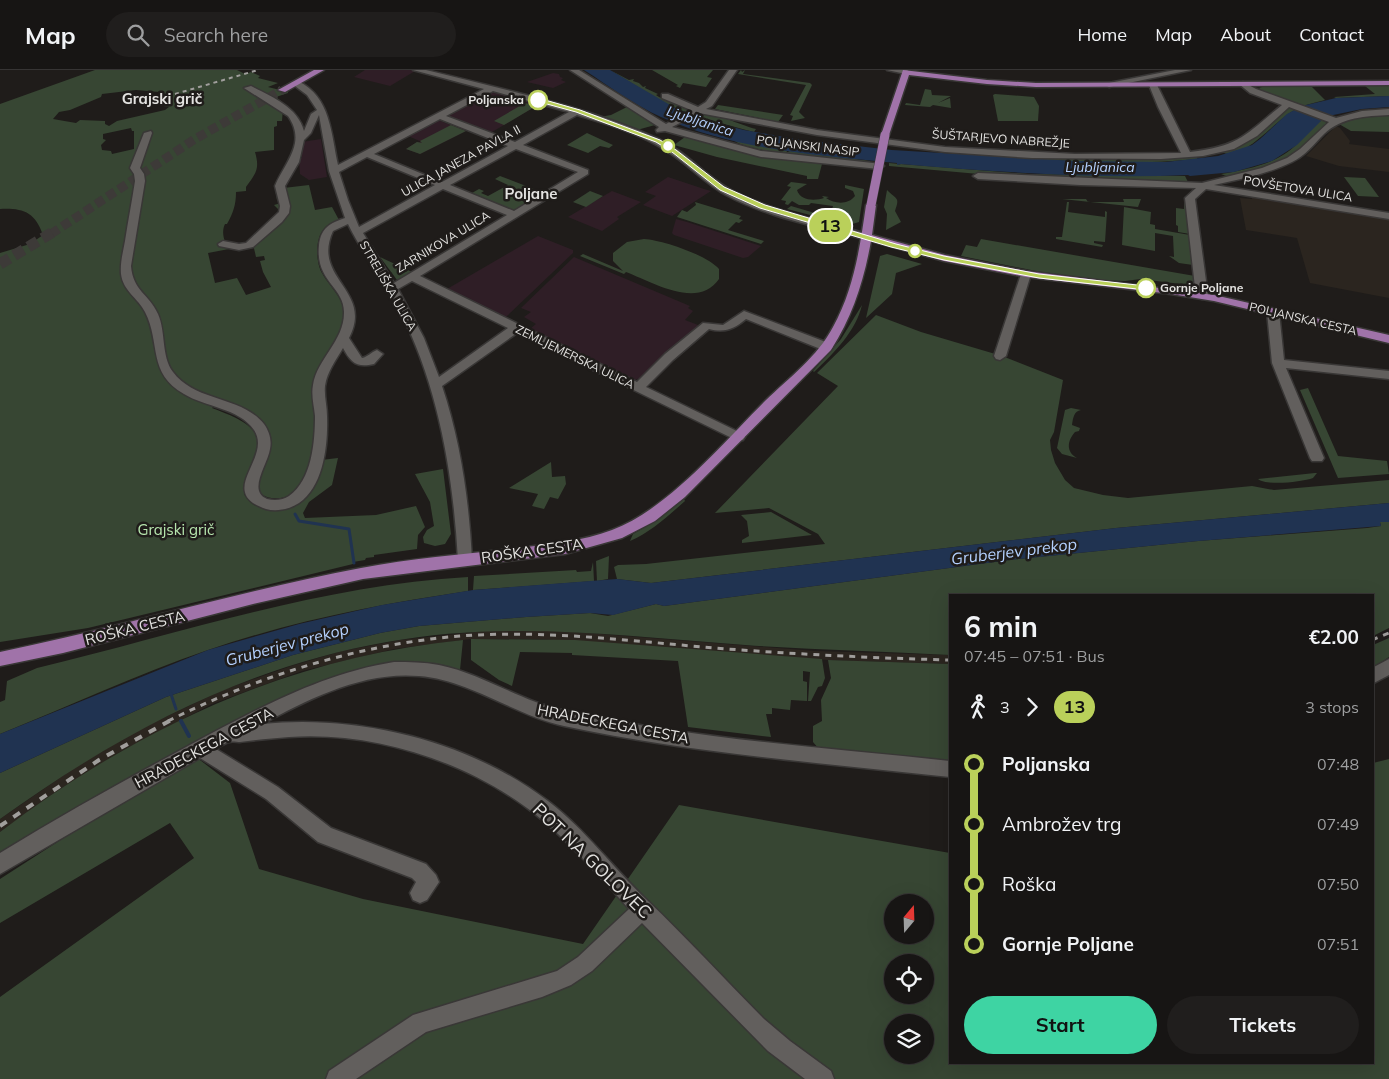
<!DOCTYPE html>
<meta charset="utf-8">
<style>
:root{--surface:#171514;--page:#201e1d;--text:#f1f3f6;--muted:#9e9fa0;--line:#363434;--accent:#3ed4a3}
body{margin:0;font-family:Mulish,sans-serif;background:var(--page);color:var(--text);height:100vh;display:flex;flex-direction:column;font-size:19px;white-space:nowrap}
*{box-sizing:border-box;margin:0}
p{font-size:16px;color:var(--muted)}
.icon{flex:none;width:28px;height:28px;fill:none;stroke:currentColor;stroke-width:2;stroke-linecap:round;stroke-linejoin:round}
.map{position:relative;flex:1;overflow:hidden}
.side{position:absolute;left:949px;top:524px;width:425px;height:470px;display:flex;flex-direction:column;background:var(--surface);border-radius:0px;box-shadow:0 5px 20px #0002,0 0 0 1px var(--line)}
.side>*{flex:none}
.badge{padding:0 10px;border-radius:16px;font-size:18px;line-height:32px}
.needle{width:32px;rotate:19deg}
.controls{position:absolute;left:884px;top:824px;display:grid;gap:10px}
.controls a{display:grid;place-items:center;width:50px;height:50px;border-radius:50%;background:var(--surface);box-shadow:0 5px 20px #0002,0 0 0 1px var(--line);font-size:25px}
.map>.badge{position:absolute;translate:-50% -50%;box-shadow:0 0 0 2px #fff}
.legs{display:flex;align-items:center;gap:8px;height:55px;padding:0 15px;font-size:16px}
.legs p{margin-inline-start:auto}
.headline{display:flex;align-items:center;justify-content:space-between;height:85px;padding:0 15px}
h1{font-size:28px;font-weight:700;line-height:38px}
.primary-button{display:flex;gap:10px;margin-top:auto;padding:10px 15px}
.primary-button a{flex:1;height:58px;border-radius:30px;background:var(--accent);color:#111;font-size:20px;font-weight:700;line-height:58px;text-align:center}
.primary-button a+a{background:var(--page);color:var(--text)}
ul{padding:0 15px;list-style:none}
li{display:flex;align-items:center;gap:18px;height:60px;font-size:19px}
li i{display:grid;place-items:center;width:8px;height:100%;margin:0 6px;background:currentColor}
li i::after{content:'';width:12px;height:12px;margin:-6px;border:4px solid;border-radius:50%;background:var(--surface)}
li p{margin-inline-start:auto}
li:first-child i{background:linear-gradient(#0000 50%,currentColor 0)}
li:last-child i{background:linear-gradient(currentColor 50%,#0000 0)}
header{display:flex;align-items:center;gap:30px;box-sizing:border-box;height:70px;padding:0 25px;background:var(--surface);border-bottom:1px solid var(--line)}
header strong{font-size:24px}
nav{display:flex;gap:28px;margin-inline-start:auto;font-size:18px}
.search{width:350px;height:45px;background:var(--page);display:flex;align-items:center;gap:12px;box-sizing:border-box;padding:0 18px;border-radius:28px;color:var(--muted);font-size:19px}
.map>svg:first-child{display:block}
</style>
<header>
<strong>Map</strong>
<div class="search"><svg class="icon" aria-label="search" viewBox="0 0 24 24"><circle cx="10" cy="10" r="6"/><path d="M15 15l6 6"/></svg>Search here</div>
<nav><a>Home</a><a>Map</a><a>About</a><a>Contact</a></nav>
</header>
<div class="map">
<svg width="1389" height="1009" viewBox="0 0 1389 1009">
<rect width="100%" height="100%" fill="#1f1c1a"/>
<g fill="#2b251f">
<path d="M1336 56 1340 58 1350 71 1349 74 1389 79V102L1339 96 1306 86Z"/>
<path d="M1252 127 1389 149V228L1310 213 1297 168 1246 160 1240 128 1252 129Z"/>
<path d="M494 560 563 561 816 581 950 585V594L828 590 539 569H471L394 579 302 601 212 634 120 682 53 724 0 762V749L77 696 142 658 225 619 291 596 342 581 400 570Z"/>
</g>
<g fill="#2f1e26">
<path d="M365 0H410L415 1 390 16 354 7Z"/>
<path d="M553 3 559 4 560 7 563 8 561 10 566 12 553 18 527 12Z"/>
<path d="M492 22 535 32 538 35 492 62 447 46Z"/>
<path d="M438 50 466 61 420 84 406 79 417 72H422L408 66Z"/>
<path d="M321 69 327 107 309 110 300 104 299 88H302V72Z"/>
<path d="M668 107 704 119 711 121 672 146 643 135 656 126 645 122Z"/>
<path d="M612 121 641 132 617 147 619 149 602 161 568 147Z"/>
<path d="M676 149 687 152 761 176 748 187 743 188 674 165 672 163Z"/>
<path d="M538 166 573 180V183L507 246 504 247 447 219Z"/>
<path d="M574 187 690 236 688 238 693 241 685 250 698 255 697 259 640 308 635 310 530 259 536 254 524 247 531 242 521 238Z"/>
</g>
<g fill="#374633" fill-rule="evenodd">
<path d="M95 0H237L245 4 251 2 260 6 258 8 278 13 268 17 288 22V23L276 27 281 31H279L283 37 282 51H277V56L274 57V80L255 82C260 99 256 103 246 117V121L236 122C236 135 233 143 227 154H225C221 162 224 172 229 179L208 183 215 213 237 208 246 225 271 217 263 202 260 191 265 190 264 186 256 187 253 174 248 173 253 166C264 164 273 150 280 141L274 135 281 133 277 130 275 119 309 115 315 140 332 137 339 150C333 152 327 154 323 160 315 170 316 193 322 203 331 219 344 227 344 246 344 265 327 278 322 294 313 325 324 422 281 428 273 429 266 428 260 423 257 414 260 406 264 397 284 353 253 346 220 330L212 338C229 345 263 355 258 379 255 394 247 409 244 424 252 439 266 440 282 438L321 390 338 388 332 415 309 432 303 443 305 448 376 445 416 436 425 457 418 465 417 479 374 485V487L366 488 365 490 353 492V494L88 558 0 572V183L30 174 43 165C35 142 23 138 0 139V34ZM136 20 159 22 163 36 169 37 165 40 117 51 109 56 105 54V51L80 50 76 53 53 49 59 42 70 40 101 27 102 24ZM131 58 132 61H134V79L112 84 111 81 102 80 101 75 106 70 103 69V64Z"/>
<path d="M610 0 629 10 634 9 633 11 639 13 643 17 646 16 645 18 658 24 656 25 659 27 690 41 686 43 659 30Z"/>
<path d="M652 0H713L707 7 712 8 706 17 683 13 680 18 676 16 678 15Z"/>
<path d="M741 0 742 2 745 0 743 4 810 13 812 15 799 42 805 48 791 51 793 46 790 45 806 15 738 4Z"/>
<path d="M1365 16H1389V26L1336 28 1334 27 1375 24Z"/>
<path d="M1262 17H1312L1325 30 1302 36 1261 20 1259 18Z"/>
<path d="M925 19 931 20 932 25 951 26 938 33 950 28 951 38 933 35 930 37 905 35 906 33 920 35Z"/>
<path d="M995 24 1034 27 1039 36 1038 51H998L993 25Z"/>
<path d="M525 33 536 36 504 55 494 51Z"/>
<path d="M718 35 783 45 778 52 715 39Z"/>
<path d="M627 37 653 54 655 55 637 60 600 47 611 45Z"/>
<path d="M1290 38 1295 40C1278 47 1242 94 1222 82L1250 71 1284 40Z"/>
<path d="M701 43C716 43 740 55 756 59L754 62 746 60 695 46Z"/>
<path d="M1389 45V62L1351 61 1339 54 1360 47Z"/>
<path d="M1322 50 1327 53 1303 77 1293 85 1274 95 1229 107 1221 104C1248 99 1277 94 1297 74 1306 66 1312 56 1322 50Z"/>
<path d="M451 55 466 61 420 84 406 79 417 72 422 73 420 71Z"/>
<path d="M587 63 613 75 609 78 600 76 588 83 567 75Z"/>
<path d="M685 67 752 85 822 94 818 109H807V106L717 87 674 75Z"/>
<path d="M734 70 787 81 786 83 790 81 870 91 869 93C848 91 742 82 734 70Z"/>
<path d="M993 85 1099 89 1195 87 1198 89C1130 96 1061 91 993 87Z"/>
<path d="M889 93 899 94 897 95 901 94 1028 104 1185 106 1188 112 990 105 889 96Z"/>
<path d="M500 106 544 123 514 141 472 123 479 119 484 121 481 123 488 126 508 115 495 109Z"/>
<path d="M1344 107 1365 108 1379 127 1358 126Z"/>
<path d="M791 112 807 114 797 120C800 131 815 131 824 128L822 126 829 127 826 128C835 134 848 135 855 126L853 121 845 118V115L864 119 859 152 849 155 787 139 791 136 842 151 846 146 831 142 833 136 811 133 809 135H799L792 131 788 135 785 134 786 131 781 130 791 117 787 116Z"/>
<path d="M887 120C897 130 900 127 895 141L901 152 886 160 887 144 884 137Z"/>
<path d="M590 121 603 126 586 137 573 132Z"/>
<path d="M1062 129H1086L1088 132H1124L1123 129H1141L1138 137Z"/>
<path d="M1184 130H1187L1190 164 1178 162V156L1176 155V138L1184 139Z"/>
<path d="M695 132 741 146 739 149 743 150 739 153 736 152 728 160 764 171 761 174 677 147 682 140 687 142 696 135Z"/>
<path d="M1067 132H1069L1068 142 1105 147V141L1107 142 1105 172 1094 171V173L1103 175 1102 177 1056 169V167H1062Z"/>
<path d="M1124 137 1151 142 1150 154 1155 155V159L1190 165 1193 195 1179 193 1169 186 1174 187 1173 166 1155 163V181L1122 175Z"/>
<path d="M644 169C662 170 707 185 719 199V209C698 240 652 212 626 202L624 204 580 186 583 184 623 201 613 191V183L627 172Z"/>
<path d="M981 169 1195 206 1196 216 1141 209 1125 211 1098 210 1036 201 961 186 966 175 977 177Z"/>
<path d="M887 184 922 194 896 203 892 224 866 248 880 186Z"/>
<path d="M380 187 412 202 397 210Z"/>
<path d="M862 235C856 261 834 283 814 302L813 301 841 269Z"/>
<path d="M876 245 921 262 1002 286 1063 310 1054 362 1050 370 1051 380 1055 393 1065 410 1074 418 1103 425 1128 428 1252 416 1274 420 1389 410V433L1116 458 651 513 617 509 614 497 618 495 646 494 825 474 818 464 769 438 715 443 838 316 817 303Z"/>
<path d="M1308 318 1338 386 1387 391 1389 404 1338 408 1300 320Z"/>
<path d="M1071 338 1081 340C1074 341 1073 348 1072 355L1080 358 1079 361 1075 362C1067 371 1066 382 1077 388L1062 384 1057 378 1065 340Z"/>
<path d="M551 392 552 407 565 406 566 414 558 429 550 427 544 439 532 436 538 424 509 418Z"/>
<path d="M443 399 451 464 445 474 435 476 424 473 423 467 427 460 434 456 430 432 415 404Z"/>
<path d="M1315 403H1317L1313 408C1302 412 1266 416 1258 409Z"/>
<path d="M684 429 685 431C668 446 651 462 630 471L633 464 656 451Z"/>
<path d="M771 442 812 465 742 473V470L749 466 747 451 741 445Z"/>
<path d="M1380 452H1389V558L1373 566 1372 525H950V585C882 581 814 580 745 575 626 566 506 550 387 572 243 597 117 665 0 749V703L166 627 293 585 380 563 419 556 526 547 590 543 608 546 656 534 664 536 1009 490 1198 471 1367 458 1381 456Z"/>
<path d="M609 486 608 509 597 511 596 491Z"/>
<path d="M593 492 594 511 473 520 474 506 576 500 577 502 591 501Z"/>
<path d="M468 507V521C380 534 292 551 208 580 138 604 69 636 0 664V632L5 630 7 611 37 598C179 564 322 515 468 507Z"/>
<path d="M1389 568V587L1373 598V575Z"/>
<path d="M471 569 575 570 822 589 825 608 822 616 818 617 811 631H808L810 602 803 601V611L807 612V631L791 630 790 640 772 638V644H766L771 667 688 657 678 591 572 585V583L520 582 512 616 499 610 471 590Z"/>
<path d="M463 570 460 600 422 593 374 597 0 785V762C138 657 290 587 463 570Z"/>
<path d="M828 590 950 594V693L819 679 813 672V656L822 651 821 630 831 608Z"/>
<path d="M196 687 230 713 259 799 363 829 583 874 679 735 950 783V992H1372L1373 693 1389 689V1009H0V927L194 788 170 753 0 853V809L90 751ZM892 832H925V865H892ZM892 892H925V925H892ZM892 952H925V985H892Z"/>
</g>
<g fill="#203351">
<path d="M584 0H610L677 39 709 51 744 60 796 69 892 80 1075 91 1166 92 1218 86 1252 75 1260 69 1287 44 1302 36 1336 28 1389 26V37L1362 39 1319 48 1322 50 1297 75 1272 91 1234 102 1190 106 1188 105C1095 109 996 102 901 94L897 95V93C817 85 734 80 661 47 634 35 609 16 584 0Z"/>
<path d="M1389 433V452H1380L1381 456 1198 471 1009 490 664 536 656 534 613 545 590 543 526 547 419 556 380 563 293 585 166 627 0 703V664L208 580 299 554 382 535 473 520 617 509 651 513 1116 458Z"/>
</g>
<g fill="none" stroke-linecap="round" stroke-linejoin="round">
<g stroke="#203351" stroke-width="3">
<path d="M295 444 299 451 349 459 354 493"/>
<path d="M170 621 176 639"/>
</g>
<path stroke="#203351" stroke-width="4" d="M181 651 189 666"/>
<path stroke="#3d3a38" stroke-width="9" stroke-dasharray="9 4.5" stroke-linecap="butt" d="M51 164 195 69 282 20"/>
<path stroke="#3d3a38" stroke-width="11" stroke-dasharray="11 5.5" stroke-linecap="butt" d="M0 194 53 162"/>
<defs>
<g id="minor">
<path d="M413 0H426C505 20 585 36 659 69 687 82 706 107 733 121 776 143 825 151 871 165L872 167 867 170 863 169C818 156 769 148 726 125 704 113 687 93 665 80 639 63 606 54 577 45L523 75 588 100V104L420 206 637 312 665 284 703 253 723 255 744 241 831 274 833 277 827 281 823 280 746 249C734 259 725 263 709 259L673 290 646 317 743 364 745 367 743 370 738 371 517 263 442 316C461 373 469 431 472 490L470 494 465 496 460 494 458 490C453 404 439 318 400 241 385 211 363 185 348 154L333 161C311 209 374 220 349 268L362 288C368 287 371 282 377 280L383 284 374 294C357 298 351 293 343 278 336 290 327 302 325 316 324 326 327 336 327 346 328 374 324 416 299 433 290 439 277 442 266 439 215 422 273 388 254 360 239 338 205 337 184 324 147 303 161 273 145 242 138 228 123 221 121 204 120 193 123 182 125 171 128 151 132 131 135 111L134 104 130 98 144 63 151 61 152 63 140 98 144 104 145 111 131 196C133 221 149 224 158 244 166 262 161 286 173 302 195 332 242 326 264 354 269 361 272 370 270 379 268 394 247 421 267 429 275 431 283 430 289 426 312 410 315 371 315 346 314 336 311 325 313 315 317 289 344 271 344 243 345 217 315 212 319 175 321 158 330 153 345 148L329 101 319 45 311 63 304 70 299 92 285 116 290 136 289 143 282 152 253 177 239 180 219 176 218 174 223 171 239 174 246 173 279 142 280 136 275 116C285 92 307 73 288 46L244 18 251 16C271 27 297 36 304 61L311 44 317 40 307 25 291 13 298 11C331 27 331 64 338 95L484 19ZM493 21 569 42 515 72 446 46ZM440 49 508 76 442 112 374 84ZM516 79 578 102 514 141 450 115ZM367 87 435 115 359 157 348 130 339 102ZM443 119 507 145 394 213 363 163ZM412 211 508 258 439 307 424 268 398 219Z"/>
<path d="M570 0H579L666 54 691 40 662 28V24H668L698 37 706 32 729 0H737L712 36 706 39 817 60 945 77 1075 84 1181 83 1158 37 1149 15 1153 13 1157 15 1190 82C1240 76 1245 65 1282 35L1250 23 1239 14 1243 12 1256 19 1336 48 1362 41 1389 39V45C1366 46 1342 47 1324 64 1314 74 1305 86 1292 92 1268 104 1240 109 1214 115L1389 143V149L1206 119 1195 129 1208 226 1202 229 1196 226 1185 128 1196 118 1080 115 978 109 973 106 978 103 1202 113 1262 98 1287 88 1300 79 1329 52 1289 37 1257 66 1234 79 1203 86 1161 89 1032 88 945 82 817 65 699 43 672 57 761 81 882 94 884 96 879 99 761 87 665 61 657 62 656 60 659 57Z"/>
<path d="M887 0H907L910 2 906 4Z"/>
<path d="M1175 0H1191L1109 17 1105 15 1109 13Z"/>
<path d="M1026 201 1031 204 1006 286 1000 290 996 289 994 286 1021 204Z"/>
<path d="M1273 239 1279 242 1284 290 1389 301V309L1286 298 1324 388 1322 391H1312L1310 388 1272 293 1267 242Z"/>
<path d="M1389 589V605L1372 614V598Z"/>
<path d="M394 592C409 592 424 592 439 595 483 604 520 631 563 640 690 669 821 677 950 691V707C821 693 691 683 564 656 514 645 470 610 419 606 363 601 309 629 262 654 359 644 469 671 548 731 586 760 613 798 647 830 687 868 725 910 764 949L790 971 831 1001 834 1009H805L768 981 642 853 592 901 571 915 542 927 426 962 356 1009H326L329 1001 413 945 557 901 578 887 629 839C599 806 570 772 535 744 469 692 374 661 289 667 273 668 257 670 240 672 237 672 232 671 229 672 225 673 219 677 216 679L278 717 331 758 426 794 436 805 439 812 427 830 420 833 413 830 410 823 416 812 412 808 318 772 266 729 200 688 0 804V783C62 745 125 710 188 676 254 641 319 604 394 592Z"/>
</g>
<g id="major">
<path d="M314 0H324L285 22 278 20Z"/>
<path d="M903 0 987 10 1036 13 1389 11V15L1036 17 987 14 909 5 889 65 882 67 881 65Z"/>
<path d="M871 132 876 135 872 165 945 185 1026 201 1214 225 1389 265V273L1214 231 1171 224 1026 207 944 191 871 171C864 210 853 246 831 280L685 427 655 451 622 468 565 484 363 509 253 534 63 583 0 596V582C121 557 240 521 361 498 413 488 467 484 519 478 550 474 583 471 612 460 667 440 724 372 765 331 789 308 818 286 833 257 854 219 860 177 866 135Z"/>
</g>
</defs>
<use href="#minor" stroke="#393736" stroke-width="3"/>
<use href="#major" stroke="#393736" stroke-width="3"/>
<use href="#minor" fill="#625f5d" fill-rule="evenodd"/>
<use href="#major" fill="#a073a9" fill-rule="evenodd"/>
<path stroke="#a09e9c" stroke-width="2" stroke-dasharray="4 4" stroke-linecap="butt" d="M175 24 258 0"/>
<g stroke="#a09e9c" stroke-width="3" stroke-dasharray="6 6" stroke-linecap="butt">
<path d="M1372 570 1389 563"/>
<path d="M168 651C251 610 338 581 431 569 524 557 620 570 714 578 793 584 871 588 950 590"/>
</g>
<path stroke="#a09e9c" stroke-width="4" stroke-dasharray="8 8" stroke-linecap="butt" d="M0 756 99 690 171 650"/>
<defs>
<path id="major-bridge" d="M871 135 885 65"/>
</defs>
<use href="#major-bridge" stroke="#393736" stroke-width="10" stroke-linecap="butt"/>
<use href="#major-bridge" stroke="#a073a9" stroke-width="9"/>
</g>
<path fill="#bad05a" stroke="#fff" d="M538 28 580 40 660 70 676 80 724 117 765 135 896 174 944 186 1039 204 1146 216 1149 218 1146 220 1039 208 944 190 891 177 760 138 720 120 672 82 656 72 576 42 536 31Z"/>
<g fill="#fff" stroke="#bad05a" stroke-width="2.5">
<circle cx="538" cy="30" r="9"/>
<circle cx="668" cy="76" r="6"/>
<circle cx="915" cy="181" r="6"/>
<circle cx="1146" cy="218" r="9"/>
</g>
<g text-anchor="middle" stroke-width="5" stroke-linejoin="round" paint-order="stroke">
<g font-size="12" font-weight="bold" fill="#e4e3e1" stroke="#1f1c1a" text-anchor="end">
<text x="524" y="34">Poljanska</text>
<text x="1160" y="222" text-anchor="start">Gornje Poljane</text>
</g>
<g font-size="12" fill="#e4e3e1" stroke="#1f1c1a">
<text transform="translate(1001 69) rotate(4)" y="4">ŠUŠTARJEVO NABREŽJE</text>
<text transform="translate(808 76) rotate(7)" y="4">POLJANSKI NASIP</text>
<text transform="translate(461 91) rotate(-29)" y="4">ULICA JANEZA PAVLA II</text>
<text transform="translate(1298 119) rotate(9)" y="4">POVŠETOVA ULICA</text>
<text transform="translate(443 172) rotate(-31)" y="4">ZARNIKOVA ULICA</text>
<text transform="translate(388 216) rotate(60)" y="4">STRELIŠKA ULICA</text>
<text transform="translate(1303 249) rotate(13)" y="4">POLJANSKA CESTA</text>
<text transform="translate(575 287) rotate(26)" y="4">ZEMLJEMERSKA ULICA</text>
</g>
<g font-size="14" font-style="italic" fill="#b4d1ff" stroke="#1f1c1a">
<text transform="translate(700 51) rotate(18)" y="5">Ljubljanica</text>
<text x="1100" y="102">Ljubljanica</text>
</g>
<g font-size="15" font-weight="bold" fill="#e4e3e1" stroke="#1f1c1a">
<text x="162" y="34">Grajski grič</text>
<text x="531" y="129">Poljane</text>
</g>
<g font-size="15" fill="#b7e6ae" stroke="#1f1c1a">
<text x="176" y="465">Grajski grič</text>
</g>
<g font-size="15" fill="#e4e3e1" stroke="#1f1c1a">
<text transform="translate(532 481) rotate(-8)" y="5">ROŠKA CESTA</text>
<text transform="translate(135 558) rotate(-14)" y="5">ROŠKA CESTA</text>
<text transform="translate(613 654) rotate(11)" y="5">HRADECKEGA CESTA</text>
<text transform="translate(204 678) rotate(-28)" y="5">HRADECKEGA CESTA</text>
</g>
<g font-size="16" font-style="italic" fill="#b4d1ff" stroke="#1f1c1a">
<text transform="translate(1014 481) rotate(-7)" y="6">Gruberjev prekop</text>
<text transform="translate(287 574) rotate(-15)" y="6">Gruberjev prekop</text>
</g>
<g font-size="18" fill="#e4e3e1" stroke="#1f1c1a">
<text transform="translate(592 791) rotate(44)" y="6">POT NA GOLOVEC</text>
</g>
</g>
</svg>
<div class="controls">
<a><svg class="needle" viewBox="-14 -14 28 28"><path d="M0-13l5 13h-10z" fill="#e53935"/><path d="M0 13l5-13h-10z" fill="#9e9fa0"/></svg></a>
<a><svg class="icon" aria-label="locate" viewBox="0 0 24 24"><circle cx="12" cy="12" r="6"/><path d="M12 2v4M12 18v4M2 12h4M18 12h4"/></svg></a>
<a><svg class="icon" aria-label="layers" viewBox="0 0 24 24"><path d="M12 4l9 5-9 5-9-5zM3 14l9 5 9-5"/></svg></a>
</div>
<b class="badge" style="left:830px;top:156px;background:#bad05a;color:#111">13</b>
<section class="side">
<div class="headline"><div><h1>6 min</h1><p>07:45 – 07:51 · Bus</p></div><b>€2.00</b></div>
<div class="legs"><svg class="icon" aria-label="walk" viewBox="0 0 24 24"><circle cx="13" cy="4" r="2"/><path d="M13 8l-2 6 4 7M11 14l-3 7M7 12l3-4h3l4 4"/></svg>3<svg class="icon" aria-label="forward" viewBox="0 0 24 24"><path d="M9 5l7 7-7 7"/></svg><b class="badge" style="background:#bad05a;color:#111">13</b><p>3 stops</p></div>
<ul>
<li><i style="color:#bad05a"></i><b>Poljanska</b><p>07:48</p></li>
<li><i style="color:#bad05a"></i><span>Ambrožev trg</span><p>07:49</p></li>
<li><i style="color:#bad05a"></i><span>Roška</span><p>07:50</p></li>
<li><i style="color:#bad05a"></i><b>Gornje Poljane</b><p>07:51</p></li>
</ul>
<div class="primary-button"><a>Start</a><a>Tickets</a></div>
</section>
</div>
